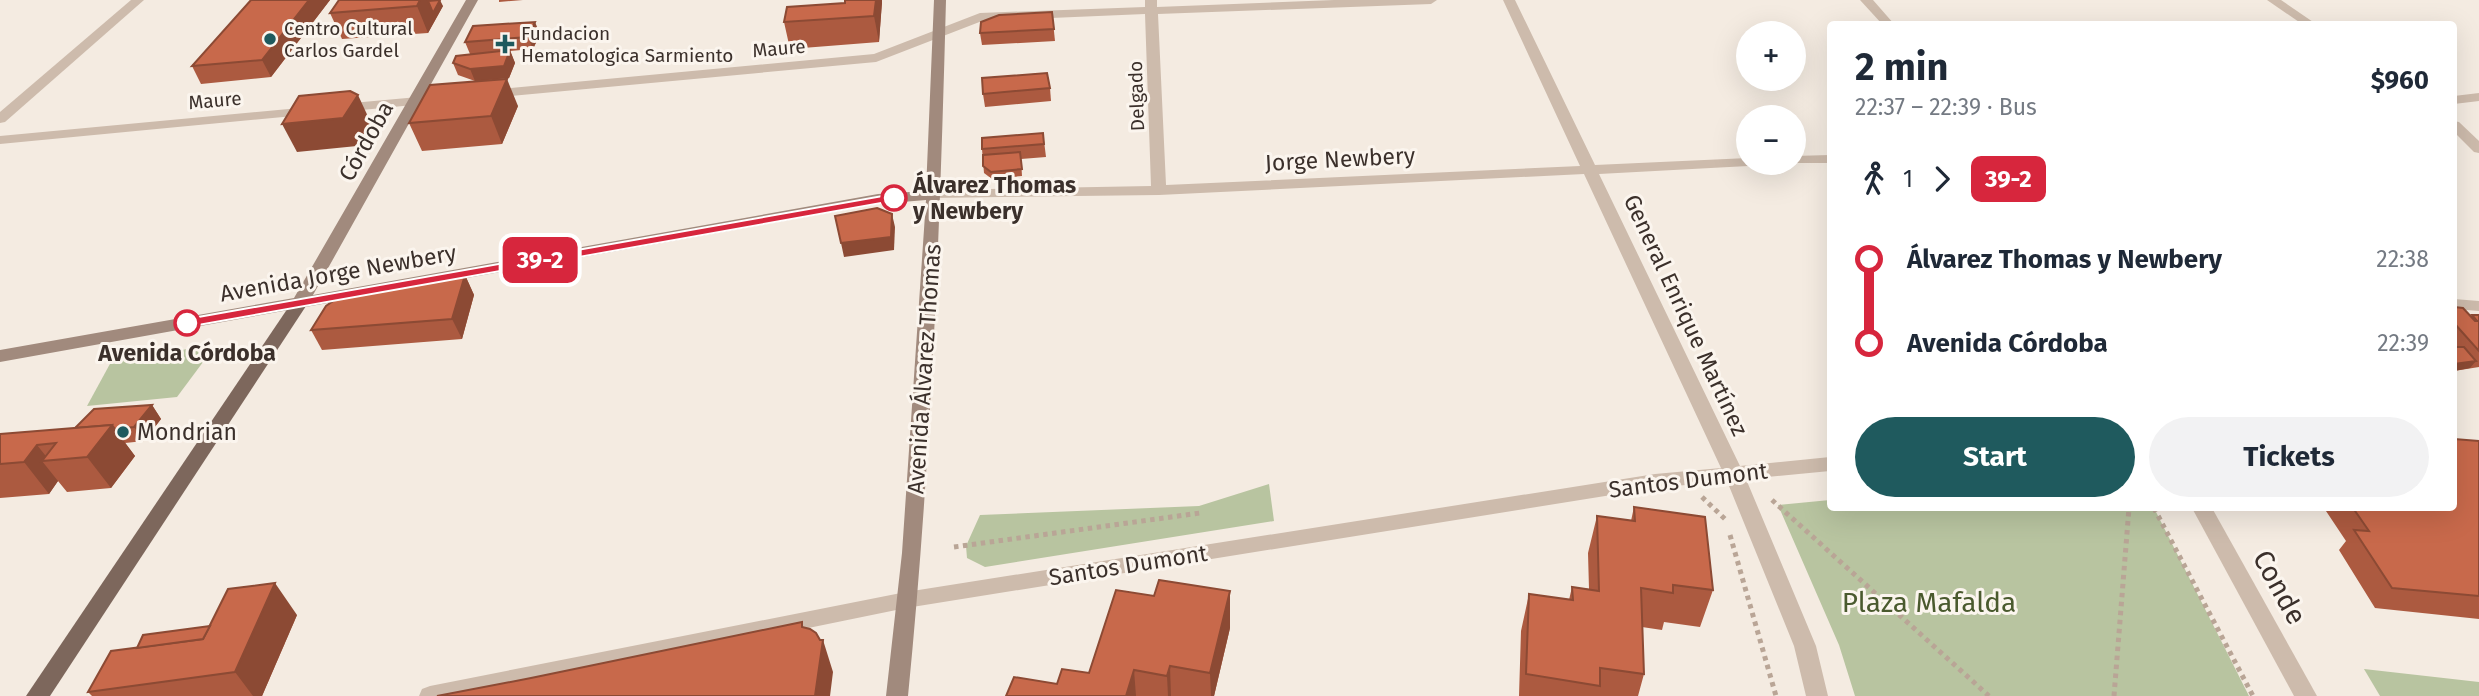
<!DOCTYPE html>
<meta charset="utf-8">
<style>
:root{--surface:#fff;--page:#f2f2f3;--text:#1f2937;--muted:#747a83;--accent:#1f5a5e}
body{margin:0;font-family:"Fira Sans",sans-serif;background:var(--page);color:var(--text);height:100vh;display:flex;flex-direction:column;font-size:26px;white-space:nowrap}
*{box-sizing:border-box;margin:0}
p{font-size:23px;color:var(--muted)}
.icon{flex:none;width:38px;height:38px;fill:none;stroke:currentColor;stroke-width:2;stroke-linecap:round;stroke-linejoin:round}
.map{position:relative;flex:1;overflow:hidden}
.sheet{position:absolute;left:1827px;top:21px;width:630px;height:490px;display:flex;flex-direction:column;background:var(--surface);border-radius:7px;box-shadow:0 7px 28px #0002}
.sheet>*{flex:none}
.badge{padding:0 14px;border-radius:10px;font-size:24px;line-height:46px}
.controls{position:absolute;left:1736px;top:21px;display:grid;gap:14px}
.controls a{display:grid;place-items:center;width:70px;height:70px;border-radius:50%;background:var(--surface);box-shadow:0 7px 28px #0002;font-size:35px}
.map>.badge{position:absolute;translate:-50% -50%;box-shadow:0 0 0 4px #fff}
.legs{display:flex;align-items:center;gap:10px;height:77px;padding:0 28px;font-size:23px}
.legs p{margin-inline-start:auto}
.summary{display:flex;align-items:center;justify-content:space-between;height:119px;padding:0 28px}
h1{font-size:38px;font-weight:700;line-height:52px}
.primary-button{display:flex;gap:14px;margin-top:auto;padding:14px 28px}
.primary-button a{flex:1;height:80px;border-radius:42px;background:var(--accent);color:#fff;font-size:28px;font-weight:700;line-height:80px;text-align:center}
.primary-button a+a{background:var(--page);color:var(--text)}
ul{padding:0 28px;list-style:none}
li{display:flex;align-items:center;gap:24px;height:84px;font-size:26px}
li i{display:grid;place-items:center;width:10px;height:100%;margin:0 9px;background:currentColor}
li i::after{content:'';width:18px;height:18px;margin:-9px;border:5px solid;border-radius:50%;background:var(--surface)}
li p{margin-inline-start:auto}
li:first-child i{background:linear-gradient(#0000 50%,currentColor 0)}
li:last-child i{background:linear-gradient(currentColor 50%,#0000 0)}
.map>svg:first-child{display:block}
</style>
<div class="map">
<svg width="2479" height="696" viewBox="0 0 2479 696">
<rect width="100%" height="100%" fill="#f4ebe1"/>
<g fill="#b8c4a0">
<path d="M199 347 209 354 177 397 87 406 111 362Z"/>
<path d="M1269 484 1274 521 985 567 967 558 966 546 980 515 1199 506Z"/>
<path d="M1830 500V508H2154L2249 696H1855L1839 645 1778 505Z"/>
<path d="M2364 669 2479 682V696H2380Z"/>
</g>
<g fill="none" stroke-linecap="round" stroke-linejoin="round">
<g stroke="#b9a596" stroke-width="5" stroke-dasharray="4.5 4.5" stroke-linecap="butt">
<path d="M1702 497 1726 520"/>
<path d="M1772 500 1989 696"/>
<path d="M2154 508 2253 696"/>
<path d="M1730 535 1776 696"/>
<path d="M954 547 1200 513"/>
<path d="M2114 696 2129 508"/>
</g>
<g fill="#cdbbac" fill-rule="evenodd">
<path d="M131 0H144L5 122 0 123V112Z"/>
<path d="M1145 0H1157V7L1334 0H1437L1431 4 1158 14 1166 185 1580 166 1503 0H1515L1595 165 1748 158V163H1755L1748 166 1599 174 1740 466 1830 457V471L1746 479 1816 646 1828 696H1806L1794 646 1727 481 1655 488 906 608 477 696H419L422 689 430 686 906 592 1655 474 1721 468 1584 174 1159 195 928 198 925 195 933 190 1151 186 1145 14 982 21 876 62 488 98 481 94 488 90 874 54 980 13 1145 7Z"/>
<path d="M1860 0H1873L1894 24H1882Z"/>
<path d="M2267 0H2281L2316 24H2302Z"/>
<path d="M2479 93V101L2454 104V96Z"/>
<path d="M429 96 436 100 434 103 341 112 334 108 341 104Z"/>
<path d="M310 107 315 108V114L0 144V136Z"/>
<path d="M2454 121 2459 122 2479 141V153L2474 152 2454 132Z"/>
<path d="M1830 155V163H1789H1794V156Z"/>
<path d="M2454 299 2479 301V311L2454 309Z"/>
<path d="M2192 508H2212L2317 696H2294Z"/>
</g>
<path fill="#a18a7d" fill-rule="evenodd" d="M466 0H478L313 295 878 194 926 191 934 0H946C940 232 931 464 908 696H886L902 553 926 200 878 204 0 362V350L294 298Z"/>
<path fill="#7d675c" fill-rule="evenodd" d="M300 298 308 303 50 696H26L294 299Z"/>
</g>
<g fill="#ac5a40">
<path d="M251 0H330L271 77 201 84 192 66Z"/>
<path d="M428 0 443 6 428 33 342 39 330 13Z"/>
<path d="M499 0H523L499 2Z"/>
<path d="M845 0H882L879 42 790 49 784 22 845 3Z"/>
<path d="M1052 12 1055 41 982 45 980 33Z"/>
<path d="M540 34 533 49 510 51 515 63 509 78 479 81 518 106 502 144 422 151 409 123 475 81 458 75 453 63 470 54 465 42Z"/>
<path d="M1050 88 1051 101 985 107 983 94Z"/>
<path d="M1043 133 1046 157 1021 159 1022 176 992 179 984 173 982 149Z"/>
<path d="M465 275 474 295 462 339 322 350 311 330Z"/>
<path d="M2454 307 2471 316 2472 315H2479V367L2454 371Z"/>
<path d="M152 405 161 419 144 441 125 443 135 456 111 488 67 492 58 481 49 494 0 498V434L75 428Z"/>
<path d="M2479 441V619L2375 608 2339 550 2346 541 2324 508H2454Z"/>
<path d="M1634 507 1713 590 1700 627 1664 622 1662 630 1642 627 1644 674 1638 696H1519L1521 631 1529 594 1569 600 1572 587 1589 589 1588 553 1597 516 1631 521Z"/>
<path d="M297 615 262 696H92L88 692 137 648Z"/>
<path d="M1230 628 1214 696H1006L1057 684Z"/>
</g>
<g fill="#8c4a34">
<path d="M309 0H330L271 77 262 60Z"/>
<path d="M420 0H428L433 13 440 0 443 6 428 33 417 6Z"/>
<path d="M876 0H882V3L879 42 874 16Z"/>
<path d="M535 22 540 34 533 49 528 37Z"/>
<path d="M510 50 515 63 509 78 475 81 470 69Z"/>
<path d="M507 79 518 106 502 144 491 116Z"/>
<path d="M358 95 371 123 357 146 297 152 282 124Z"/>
<path d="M892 214 895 227 894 250 844 257 841 243Z"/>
<path d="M465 275 474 295 462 339 452 319Z"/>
<path d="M2476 361 2470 368 2454 371V364Z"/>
<path d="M152 405 161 419 144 441 134 427Z"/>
<path d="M112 425 135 456 111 488 87 457Z"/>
<path d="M37 445 49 460 42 461 58 481 49 494 24 462Z"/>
<path d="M275 583 297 615 262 696H253L235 672Z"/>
<path d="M1230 591V628L1214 696H1211L1210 673Z"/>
<path d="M823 640 833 672 830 696H815Z"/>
<path d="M1170 666 1171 696H1168L1167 676Z"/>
<path d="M1134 670 1136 696H1126Z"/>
</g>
<g fill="#c8694b" stroke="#8c4a34" stroke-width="2">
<path d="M251 0H309L262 60 192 66Z"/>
<path d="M339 0H420L417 6 330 13Z"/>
<path d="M440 0 433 13 428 1Z"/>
<path d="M845 0H876L874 16 784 22 787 7 845 3Z"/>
<path d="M1052 12 1054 29 980 33 981 22 999 15Z"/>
<path d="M535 22 528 37 465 42 473 26Z"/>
<path d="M510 50 504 66 470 69 453 63 456 56Z"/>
<path d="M1047 73 1050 88 983 94 982 78Z"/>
<path d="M507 79 491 116 409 123 430 85Z"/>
<path d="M350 91 358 95 343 118 282 124 299 96Z"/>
<path d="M1043 133 1044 144 982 149V138Z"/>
<path d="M1020 152 1022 169 991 172 983 166V155Z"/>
<path d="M877 208 892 214 891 237 841 243 835 216Z"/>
<path d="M465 275 452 319 311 330 326 306 336 299Z"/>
<path d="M2454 307 2463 308 2475 321H2479V351L2454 323Z"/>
<path d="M2472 315H2479V321H2477Z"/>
<path d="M2454 347H2464L2476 361 2454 364Z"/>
<path d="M152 405 134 427 115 429 112 425 75 428 94 409Z"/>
<path d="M112 425 87 457 42 461 56 443 37 445 24 462 0 464V434Z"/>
<path d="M2454 439 2479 441V596L2392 588 2354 530 2369 531 2353 508H2454Z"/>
<path d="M1634 507 1705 517 1713 590 1673 585V593L1641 588 1644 674 1600 668V686L1526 674 1529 594 1573 600 1572 587 1599 591 1597 516 1635 521Z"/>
<path d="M1159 580 1230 591 1210 673 1170 666 1167 676 1134 670 1126 696H1006L1014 677 1057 684 1062 669 1089 673 1116 590 1154 596Z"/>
<path d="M275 583 235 672 88 692 111 651 203 639 228 589Z"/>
<path d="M802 622V627L810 629 816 633 820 640H823L815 696H437L531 678Z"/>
<path d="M210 626 203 639 137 648 143 635Z"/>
</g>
<path fill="#d7263d" stroke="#fff" stroke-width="2" d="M894 194 898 195V200L187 327 180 323 187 319Z"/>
<g fill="#1f5a5e" stroke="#fbf5ee" stroke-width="2.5">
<circle cx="270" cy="39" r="7"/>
<path d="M501.5 33.5h7v7h7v7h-7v7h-7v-7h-7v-7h7z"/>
<circle cx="123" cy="432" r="7"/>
</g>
<g fill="#fff" stroke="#d7263d" stroke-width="3.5">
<circle cx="894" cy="198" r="12"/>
<circle cx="187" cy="323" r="12"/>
</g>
<g text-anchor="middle" stroke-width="6" stroke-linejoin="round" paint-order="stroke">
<g font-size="19" fill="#3b302b" stroke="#fbf5ee" text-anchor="start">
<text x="284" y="35">Centro Cultural<tspan x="284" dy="22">Carlos Gardel</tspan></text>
<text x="521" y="40">Fundacion<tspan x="521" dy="22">Hematologica Sarmiento</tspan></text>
</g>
<g font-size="19" fill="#3b302b" stroke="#fbf5ee">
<text transform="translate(779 48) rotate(-5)" y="7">Maure</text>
<text transform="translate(1136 96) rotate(-92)" y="7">Delgado</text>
<text transform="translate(215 100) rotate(-5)" y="7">Maure</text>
</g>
<g font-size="23" fill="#3b302b" stroke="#fbf5ee">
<text transform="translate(366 141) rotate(-61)" y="8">Córdoba</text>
<text transform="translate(1340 159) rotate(-3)" y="8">Jorge Newbery</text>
<text transform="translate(338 273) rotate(-10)" y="8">Avenida Jorge Newbery</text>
<text transform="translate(1686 315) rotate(65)" y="8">General Enrique Martínez</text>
<text transform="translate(924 369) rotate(-86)" y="8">Avenida Álvarez Thomas</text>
<text transform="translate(1688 480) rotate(-7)" y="8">Santos Dumont</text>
<text transform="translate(1128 565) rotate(-9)" y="8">Santos Dumont</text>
</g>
<g font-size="23" font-weight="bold" fill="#3b302b" stroke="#fbf5ee" text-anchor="start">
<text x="913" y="193">Álvarez Thomas<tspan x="913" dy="26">y Newbery</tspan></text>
<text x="187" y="361" text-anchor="middle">Avenida Córdoba</text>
</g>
<g font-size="23" fill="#3b302b" stroke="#fbf5ee" text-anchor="start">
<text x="137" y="440">Mondrian</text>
</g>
<g font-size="28" fill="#3b302b" stroke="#fbf5ee">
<text transform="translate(2280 587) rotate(61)" y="10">Conde</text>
</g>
<g font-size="28" fill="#4a5a2e" stroke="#fbf5ee">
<text x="1929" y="612">Plaza Mafalda</text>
</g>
</g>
</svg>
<div class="controls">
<a>+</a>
<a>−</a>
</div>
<b class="badge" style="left:540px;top:260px;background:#d7263d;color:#fff">39-2</b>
<section class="sheet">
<div class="summary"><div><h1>2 min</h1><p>22:37 – 22:39 · Bus</p></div><b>$960</b></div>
<div class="legs"><svg class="icon" aria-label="walk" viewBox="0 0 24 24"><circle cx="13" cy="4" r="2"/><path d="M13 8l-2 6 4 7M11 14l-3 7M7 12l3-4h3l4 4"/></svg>1<svg class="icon" aria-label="forward" viewBox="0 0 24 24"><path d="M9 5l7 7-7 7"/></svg><b class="badge" style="background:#d7263d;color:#fff">39-2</b></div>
<ul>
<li><i style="color:#d7263d"></i><b>Álvarez Thomas y Newbery</b><p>22:38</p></li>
<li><i style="color:#d7263d"></i><b>Avenida Córdoba</b><p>22:39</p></li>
</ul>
<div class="primary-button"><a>Start</a><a>Tickets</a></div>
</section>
</div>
